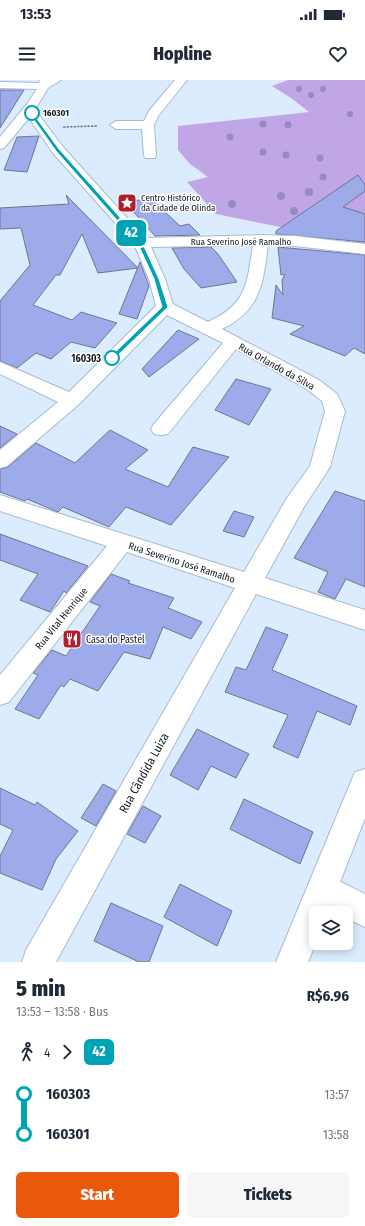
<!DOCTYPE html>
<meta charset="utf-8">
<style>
:root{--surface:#fff;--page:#f6f6f7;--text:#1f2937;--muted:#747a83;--accent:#ea580c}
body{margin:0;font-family:"Fira Sans Condensed",sans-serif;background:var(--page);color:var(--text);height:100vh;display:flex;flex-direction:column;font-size:15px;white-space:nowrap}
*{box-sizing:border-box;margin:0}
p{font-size:13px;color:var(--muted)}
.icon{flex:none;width:22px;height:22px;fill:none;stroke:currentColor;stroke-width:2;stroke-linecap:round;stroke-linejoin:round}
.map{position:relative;height:882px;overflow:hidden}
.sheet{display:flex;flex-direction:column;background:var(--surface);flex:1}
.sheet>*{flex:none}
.badge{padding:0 8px;border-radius:6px;font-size:14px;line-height:26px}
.tools{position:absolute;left:309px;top:826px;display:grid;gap:8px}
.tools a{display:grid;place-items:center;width:44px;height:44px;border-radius:6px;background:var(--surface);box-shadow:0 2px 10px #0003;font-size:20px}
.map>.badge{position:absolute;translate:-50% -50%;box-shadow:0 0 0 2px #fff}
.legs{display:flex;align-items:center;gap:6px;height:44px;padding:0 16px;font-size:13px}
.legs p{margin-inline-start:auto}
.summary{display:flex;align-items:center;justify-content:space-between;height:68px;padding:0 16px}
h1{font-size:22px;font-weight:800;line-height:30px}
.action{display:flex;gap:8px;margin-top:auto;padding:8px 16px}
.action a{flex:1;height:46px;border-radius:6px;background:var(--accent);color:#fff;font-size:16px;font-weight:800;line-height:46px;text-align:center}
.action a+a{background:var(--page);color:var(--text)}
ul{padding:0 16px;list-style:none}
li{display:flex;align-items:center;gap:14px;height:40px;font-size:15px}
li i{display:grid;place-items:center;width:6px;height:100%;margin:0 5px;background:currentColor}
li i::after{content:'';width:10px;height:10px;margin:-5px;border:3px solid;border-radius:50%;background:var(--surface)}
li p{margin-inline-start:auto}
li:first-child i{background:linear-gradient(#0000 50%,currentColor 0)}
li:last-child i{background:linear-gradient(currentColor 50%,#0000 0)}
.status{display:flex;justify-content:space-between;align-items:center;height:28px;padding:0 20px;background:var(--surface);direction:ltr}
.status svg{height:11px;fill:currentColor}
header{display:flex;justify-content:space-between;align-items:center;height:52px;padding:0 16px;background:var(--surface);font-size:18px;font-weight:800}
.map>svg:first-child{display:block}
</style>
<div class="status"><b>13:53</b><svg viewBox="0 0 49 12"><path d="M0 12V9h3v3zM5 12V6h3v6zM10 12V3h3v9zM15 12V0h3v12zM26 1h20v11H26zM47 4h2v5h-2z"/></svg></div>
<header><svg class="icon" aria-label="menu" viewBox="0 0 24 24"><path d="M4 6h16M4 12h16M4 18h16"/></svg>Hopline<svg class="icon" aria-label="heart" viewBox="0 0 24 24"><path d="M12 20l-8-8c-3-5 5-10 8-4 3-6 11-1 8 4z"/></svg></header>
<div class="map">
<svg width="365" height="882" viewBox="0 0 365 882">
<rect width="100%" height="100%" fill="#dbecfe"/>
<path fill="#c0a6e6" d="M288 0H365V164L216 134 187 102 208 97 190 84 178 70V46L309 32 291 18 272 6Z"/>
<g fill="#9eabeb" stroke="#70758d">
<path d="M0 10H24L0 48Z"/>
<path d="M39 56 27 92 4 90 17 57Z"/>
<path d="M358 95 365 105V111L343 127 365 134V162L276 154V151Z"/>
<path d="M66 115 138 188 98 193 82 154 60 195H56L33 225 72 240 81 232 117 243 95 268 71 262 51 279 36 273 17 288 0 281V221L30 185 21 148 0 149V128L69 124Z"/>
<path d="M147 115 180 146 189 144 200 155 155 156 124 121 144 120 143 118Z"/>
<path d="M211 167 218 174 237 202 201 208 184 189 172 168Z"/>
<path d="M278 167 365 175V274L354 268 345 276 290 254 304 246 272 238 276 205 283 215 282 200 285 194 281 195Z"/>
<path d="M140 182 149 206 137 239 119 234Z"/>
<path d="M178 250 199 259 149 297 142 289Z"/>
<path d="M236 299 271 309 249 345 215 330Z"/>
<path d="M0 346 17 354 0 368Z"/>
<path d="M110 350 148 370 125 389 168 407 193 367 229 377 171 445 126 427 109 447 63 427 58 432 27 419 25 421 0 412V389L8 387 36 363 75 383Z"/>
<path d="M335 411 365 421V507L346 499 335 519 318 512 328 492 294 478Z"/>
<path d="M234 431 254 437 244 457 223 451Z"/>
<path d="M0 454 88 486 66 513 64 511 50 532 20 520 38 494 0 480Z"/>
<path d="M111 494 130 501 128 503 174 518 168 528 202 542 191 559 163 547 150 579 124 572 98 611 70 599 64 607 61 605 39 639 15 629 38 595 33 593 52 570 66 576 100 526 90 522Z"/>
<path d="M266 547 288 555 272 590 357 626 350 645 317 631 298 678 273 667 288 635 225 612 236 587 246 590Z"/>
<path d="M197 649 249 674 236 698 211 686 198 710 170 695Z"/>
<path d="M103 704 116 711 96 746 81 738Z"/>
<path d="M0 708 35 725 37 722 78 751 56 779 42 810 0 793V776L13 750 0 744Z"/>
<path d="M244 719 313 752 300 784 230 749Z"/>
<path d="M143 726 161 736 145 763 127 754Z"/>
<path d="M180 804 232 831 217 866 164 837Z"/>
<path d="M111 823 163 846 149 882H139L94 861Z"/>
</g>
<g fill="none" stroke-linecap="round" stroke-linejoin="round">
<defs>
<g id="minor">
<path d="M40 0H61L48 8 35 30 63 67 145 158 261 155 295 156 365 164V174L295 166 268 165C263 204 261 230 222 249L319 300 337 314 345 331 330 387 304 427 265 498 365 530V550L256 514 56 882H22L26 870 235 508 127 472 9 622 0 625V595L107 466 0 431V415L244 492 287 418 310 386 325 331 322 321 305 308 236 269 168 354 161 355 154 354 151 349 154 344 223 263 167 235 78 325 7 386 0 388V370L58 322 0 294V282L69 312 156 226 149 199 134 164 53 73 29 38 4 68 0 69V57L27 24 37 9 0 8V2L39 3ZM253 165C247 204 247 224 208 242L173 224 165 199 151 167Z"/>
<path d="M175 0H187L159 35 154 45 156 75 155 78H145L144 75 142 49H116L110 45 116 41H144L149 31Z"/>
<path d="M323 793 365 814V847L346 838V833H336L312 820 307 809 312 798Z"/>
</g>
<path id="major" d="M365 689V738L328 833H316V863L308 882H276L355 692Z"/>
</defs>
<use href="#minor" stroke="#a7bbd0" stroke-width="2"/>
<use href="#major" stroke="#a7bbd0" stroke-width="2"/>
<path stroke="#717e8a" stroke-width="1.5" stroke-dasharray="2.5 1" stroke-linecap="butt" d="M63 47 98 46"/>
<use href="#minor" fill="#fff" fill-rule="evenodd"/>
<use href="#major" fill="#fff" fill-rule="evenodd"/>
</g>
<g fill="#968bbd">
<circle cx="299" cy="9" r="3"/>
<circle cx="323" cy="9" r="3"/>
<circle cx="311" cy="15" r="3"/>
<circle cx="350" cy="34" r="3"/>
<circle cx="263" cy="44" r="3.5"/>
<circle cx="288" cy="45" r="3.5"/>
<circle cx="230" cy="57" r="3.5"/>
<circle cx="263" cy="72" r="3.5"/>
<circle cx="286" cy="75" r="3.5"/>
<circle cx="320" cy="78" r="3.5"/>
<circle cx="323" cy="97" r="3.5"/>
<circle cx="309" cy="112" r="4"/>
<circle cx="281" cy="116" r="4"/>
<circle cx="232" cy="124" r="4"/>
<circle cx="294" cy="131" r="4"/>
</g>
<path fill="#00a3b4" stroke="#fff" d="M32 32 59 69 142 162 159 199 168 227 114 279 109 278 162 227 154 199 138 164 56 71 29 33Z"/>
<defs>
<symbol id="sight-square" viewBox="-11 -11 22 22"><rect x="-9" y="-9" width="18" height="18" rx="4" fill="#b01d2c" stroke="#fff"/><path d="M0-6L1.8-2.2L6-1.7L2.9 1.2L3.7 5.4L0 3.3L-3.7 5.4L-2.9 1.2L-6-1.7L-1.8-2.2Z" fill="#fff"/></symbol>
<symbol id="restaurant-square" viewBox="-11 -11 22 22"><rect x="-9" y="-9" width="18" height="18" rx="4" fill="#b01d2c" stroke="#fff"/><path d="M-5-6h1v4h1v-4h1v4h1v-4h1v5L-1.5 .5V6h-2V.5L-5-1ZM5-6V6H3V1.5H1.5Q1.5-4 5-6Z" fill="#fff"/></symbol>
</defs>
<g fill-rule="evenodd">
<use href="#sight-square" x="116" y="112" width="22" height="22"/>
<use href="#restaurant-square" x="61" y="548" width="22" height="22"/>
</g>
<g fill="#fff" stroke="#00a3b4" stroke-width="2">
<circle cx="32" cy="33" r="7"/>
<circle cx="112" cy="278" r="7"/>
</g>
<g text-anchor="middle" stroke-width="3" stroke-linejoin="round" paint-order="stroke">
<g font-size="9" font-weight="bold" fill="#111921" stroke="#fff" text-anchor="start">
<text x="43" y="36">160301</text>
</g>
<g font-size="9" fill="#111921" stroke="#fff" text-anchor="start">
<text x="141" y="121">Centro Histórico<tspan x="141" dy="10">da Cidade de Olinda</tspan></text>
</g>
<g font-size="9" fill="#111921" stroke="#fff">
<text x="241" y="165">Rua Severino José Ramalho</text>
</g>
<g font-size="10" font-weight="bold" fill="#111921" stroke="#fff" text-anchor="end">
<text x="101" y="282">160303</text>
</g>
<g font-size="10" fill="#111921" stroke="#fff">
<text transform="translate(277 286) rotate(29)" y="4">Rua Orlando da Silva</text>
<text transform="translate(182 482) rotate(18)" y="4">Rua Severino José Ramalho</text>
<text transform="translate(61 538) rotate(-51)" y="4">Rua Vital Henrique</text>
</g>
<g font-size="10" fill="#111921" stroke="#fff" text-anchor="start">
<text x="86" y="563">Casa do Pastel</text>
</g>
<g font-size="12" fill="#111921" stroke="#fff">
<text transform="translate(144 693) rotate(-61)" y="4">Rua Cândida Luiza</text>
</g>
</g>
</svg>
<div class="tools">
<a><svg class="icon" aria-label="layers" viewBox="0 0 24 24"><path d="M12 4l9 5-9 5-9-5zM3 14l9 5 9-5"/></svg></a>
</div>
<b class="badge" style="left:131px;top:153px;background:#00a3b4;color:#fff">42</b>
</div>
<section class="sheet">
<div class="summary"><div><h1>5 min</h1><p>13:53 – 13:58 · Bus</p></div><b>R$6.96</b></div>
<div class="legs"><svg class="icon" aria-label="walk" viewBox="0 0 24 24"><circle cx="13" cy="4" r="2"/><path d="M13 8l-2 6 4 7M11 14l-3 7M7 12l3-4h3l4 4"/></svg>4<svg class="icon" aria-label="forward" viewBox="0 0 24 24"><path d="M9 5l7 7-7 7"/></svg><b class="badge" style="background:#00a3b4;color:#fff">42</b></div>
<ul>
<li><i style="color:#00a3b4"></i><b>160303</b><p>13:57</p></li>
<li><i style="color:#00a3b4"></i><b>160301</b><p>13:58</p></li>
</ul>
<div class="action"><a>Start</a><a>Tickets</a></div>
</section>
